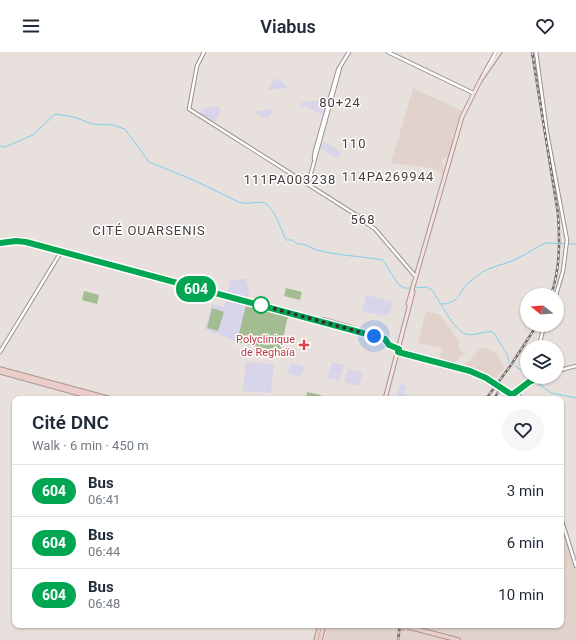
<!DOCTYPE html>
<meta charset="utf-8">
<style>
:root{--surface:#fff;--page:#f6f6f7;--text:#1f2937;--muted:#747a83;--line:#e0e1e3}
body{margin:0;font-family:Roboto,sans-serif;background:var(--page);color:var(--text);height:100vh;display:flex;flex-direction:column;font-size:15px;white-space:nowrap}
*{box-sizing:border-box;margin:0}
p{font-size:13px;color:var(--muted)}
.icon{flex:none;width:22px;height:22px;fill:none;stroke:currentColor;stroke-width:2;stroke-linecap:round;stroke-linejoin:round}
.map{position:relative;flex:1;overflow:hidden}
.details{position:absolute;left:12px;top:344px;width:552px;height:232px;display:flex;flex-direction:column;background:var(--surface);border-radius:8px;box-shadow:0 1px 3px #0004}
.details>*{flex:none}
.badge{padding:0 8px;border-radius:13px;font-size:14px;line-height:26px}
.needle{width:26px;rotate:287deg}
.controls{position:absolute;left:520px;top:236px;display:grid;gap:8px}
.controls a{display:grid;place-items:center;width:44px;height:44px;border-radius:50%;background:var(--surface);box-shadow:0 1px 3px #0004;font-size:20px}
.you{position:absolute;width:20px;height:20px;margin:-10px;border:3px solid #fff;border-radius:50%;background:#1a73e8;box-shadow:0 0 0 6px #1a73e833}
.map>.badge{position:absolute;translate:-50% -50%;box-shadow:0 0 0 2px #fff}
.round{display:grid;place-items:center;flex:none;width:42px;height:42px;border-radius:21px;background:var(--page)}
.overview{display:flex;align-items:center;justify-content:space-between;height:68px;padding:0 20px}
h1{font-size:19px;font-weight:600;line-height:30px}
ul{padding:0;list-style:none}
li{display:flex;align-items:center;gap:12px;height:52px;padding:0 20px;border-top:1px solid var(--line)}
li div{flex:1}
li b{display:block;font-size:15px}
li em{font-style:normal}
li .badge{min-width:44px;font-weight:700;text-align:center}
header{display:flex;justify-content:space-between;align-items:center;height:52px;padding:0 20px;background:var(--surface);font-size:18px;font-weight:600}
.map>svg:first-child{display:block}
</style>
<header><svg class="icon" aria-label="menu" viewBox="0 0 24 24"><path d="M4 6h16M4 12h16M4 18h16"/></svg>Viabus<svg class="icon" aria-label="heart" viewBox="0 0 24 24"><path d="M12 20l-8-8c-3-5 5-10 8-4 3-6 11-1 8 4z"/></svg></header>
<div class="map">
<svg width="576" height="588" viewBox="0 0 576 588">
<rect width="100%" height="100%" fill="#e7e0dc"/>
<g fill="#e1d3cb">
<path d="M413 36 462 59 454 81 451 83 453 88 448 106 443 107 442 112 445 115 443 124 440 120 431 116 391 111Z"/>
<path d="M426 259 440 263 460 290 457 294 464 302 453 312 439 308 442 296 418 291Z"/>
<path d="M482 295 495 300 505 316 494 328 465 315 464 311 468 310Z"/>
<path d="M561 469 576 520V588H324L328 573H561Z"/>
</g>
<g fill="#d8d4ea">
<path d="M276 26 286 33 287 36 267 38Z"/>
<path d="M328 47 324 64 304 53 303 55 300 54V51Z"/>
<path d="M219 54 221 59 215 70 199 62 205 56Z"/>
<path d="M274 56 269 65 266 67 254 60Z"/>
<path d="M324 89 341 100 337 106 320 96Z"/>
<path d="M246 227 249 237 248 245 227 242 230 228Z"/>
<path d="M366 243 393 250 390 261 382 264 362 259Z"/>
<path d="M226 249 246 253 237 290 205 277 212 252 224 255Z"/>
<path d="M246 310 274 312 271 341 243 339Z"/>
<path d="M332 310 344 313 339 329 327 326Z"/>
<path d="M291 311 304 315 301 325 287 321Z"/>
<path d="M348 317 363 321 359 334 344 330Z"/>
<path d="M400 332 406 334 404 342 412 344 411 347 396 346Z"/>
</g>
<g fill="#a4bc92">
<path d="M286 236 302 240 300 248 284 244Z"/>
<path d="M84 239 99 243 97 252 82 248Z"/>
<path d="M246 253 288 264 280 300 237 290Z"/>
<path d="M212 256 224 260 218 279 207 276Z"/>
<path d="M307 340 321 343 320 347H306Z"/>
</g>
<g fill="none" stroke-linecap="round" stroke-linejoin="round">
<g stroke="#7fcfea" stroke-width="1">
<path d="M0 94 5 95 33 83 55 62 74 65 92 72 113 73 125 77 149 110 191 127 239 150C247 153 256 149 264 151 273 153 282 179 286 188H293L297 192C306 191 309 196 317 198 339 204 361 204 383 208L398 232 404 236H411"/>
<path d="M414 236 427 235 432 238C440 249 453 278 466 282 474 285 484 278 493 280L507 302 509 310"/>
<path d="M442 252C463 251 457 238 471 229 475 225 481 221 486 218 497 213 510 211 520 205 529 201 536 195 545 191L576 192"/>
<path d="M515 314 527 322"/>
<path d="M535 329 551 341 576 346"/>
</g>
<defs>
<g id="secondary">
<path d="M204 0 197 14 189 57 361 166 363 169 375 177 416 225"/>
<path d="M388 0 473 41"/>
<path d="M536 0 547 81 567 188 563 219 556 243"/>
<path d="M482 25 496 0"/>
<path d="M314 107 315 99 338 18 349 0"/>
<path d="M308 132 340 16"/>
<path d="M0 191 16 189 26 190 385 287 388 290 399 295"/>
<path d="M319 268 322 267 351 275 355 278"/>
<path d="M389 293 399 297"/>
<path d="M539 295 544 273"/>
<path d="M0 300 61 200"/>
<path d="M398 300 470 319 487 326"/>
<path d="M557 319 576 314"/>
<path d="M519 340V347"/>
<path d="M512 343 529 330 543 325"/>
<path d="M561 466 576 514"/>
</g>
<g id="primary">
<path d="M408 252 462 65 480 29 500 0"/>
<path d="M385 347 413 240"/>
</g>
<g id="highway">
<path d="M0 317 111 347"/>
<path d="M0 320 99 347"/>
<path d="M405 574 458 588"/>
<path d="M316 588 320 573"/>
<path d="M320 588 324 573"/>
</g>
</defs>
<use href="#secondary" stroke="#99938f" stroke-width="4.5"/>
<use href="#primary" stroke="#aa9692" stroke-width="5"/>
<use href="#highway" stroke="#aa9692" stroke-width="5.5"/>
<use href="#secondary" stroke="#fff" stroke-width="2.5"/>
<use href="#primary" stroke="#f3e2df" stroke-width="3"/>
<use href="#highway" stroke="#ebcec9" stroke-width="3.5"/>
<defs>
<g id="rail">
<path d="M532 0 558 162C560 190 560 217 551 243"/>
<path d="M486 347 511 313 537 273"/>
<path d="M494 347 502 333"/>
<path d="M398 588 400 573"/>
</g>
</defs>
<use href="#rail" stroke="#746f6d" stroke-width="2.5"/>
<use href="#rail" stroke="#fff" stroke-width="1" stroke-dasharray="3" stroke-linecap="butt"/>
<defs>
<path id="secondary-bridge" d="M487 326 512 343"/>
<path id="highway-bridge" d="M398 574 405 576"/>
</defs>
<use href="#secondary-bridge" stroke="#99938f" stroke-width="4.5" stroke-linecap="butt"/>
<use href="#highway-bridge" stroke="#aa9692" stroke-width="5.5" stroke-linecap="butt"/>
<use href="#secondary-bridge" stroke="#fff" stroke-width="2.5"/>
<use href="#highway-bridge" stroke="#ebcec9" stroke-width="3.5"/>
</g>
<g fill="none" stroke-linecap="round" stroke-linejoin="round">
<defs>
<path id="line" d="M0 191 16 189 26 190 385 287 389 293 399 297 398 300 470 319 486 326 512 343 529 330 541 325"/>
</defs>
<use href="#line" stroke="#fff" stroke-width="9"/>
<use href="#line" stroke="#00a651" stroke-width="6"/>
<path stroke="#322f2d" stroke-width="4" stroke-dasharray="0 7.2" d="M261 253 374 284"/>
</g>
<circle fill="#fff" stroke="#00a651" stroke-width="2" cx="261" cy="253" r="8"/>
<path fill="#e0444e" stroke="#fff" stroke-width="1.5" d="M302 287h4v4h4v4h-4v4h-4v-4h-4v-4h4z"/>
<g text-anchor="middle" stroke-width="3" stroke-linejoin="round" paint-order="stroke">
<g font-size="11" fill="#be3a42" stroke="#fff" text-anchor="end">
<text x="295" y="291">Polyclinique<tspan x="295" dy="13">de Reghaïa</tspan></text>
</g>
<g font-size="13" letter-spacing="1" fill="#443e3b" stroke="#fff">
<text x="340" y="55">80+24</text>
<text x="354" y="96">110</text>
<text x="388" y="129">114PA269944</text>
<text x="290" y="132">111PA003238</text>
<text x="363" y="172">568</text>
<text x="149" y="183">CITÉ OUARSENIS</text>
</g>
</g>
</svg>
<div class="controls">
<a><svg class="needle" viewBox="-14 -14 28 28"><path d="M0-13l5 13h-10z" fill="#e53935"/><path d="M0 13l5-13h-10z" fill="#747a83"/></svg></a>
<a><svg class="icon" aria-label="layers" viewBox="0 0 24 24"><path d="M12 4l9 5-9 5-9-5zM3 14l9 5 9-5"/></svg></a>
</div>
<div class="you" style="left:374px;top:284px"></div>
<b class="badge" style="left:196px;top:237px;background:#00a651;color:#fff">604</b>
<section class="details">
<div class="overview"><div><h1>Cité DNC</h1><p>Walk · 6 min · 450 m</p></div><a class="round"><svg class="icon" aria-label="heart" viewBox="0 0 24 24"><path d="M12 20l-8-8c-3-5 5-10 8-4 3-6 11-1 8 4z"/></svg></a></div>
<ul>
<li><span class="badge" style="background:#00a651;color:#fff">604</span><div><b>Bus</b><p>06:41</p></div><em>3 min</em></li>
<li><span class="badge" style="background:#00a651;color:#fff">604</span><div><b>Bus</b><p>06:44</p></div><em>6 min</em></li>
<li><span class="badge" style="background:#00a651;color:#fff">604</span><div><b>Bus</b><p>06:48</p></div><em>10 min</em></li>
</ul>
</section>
</div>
